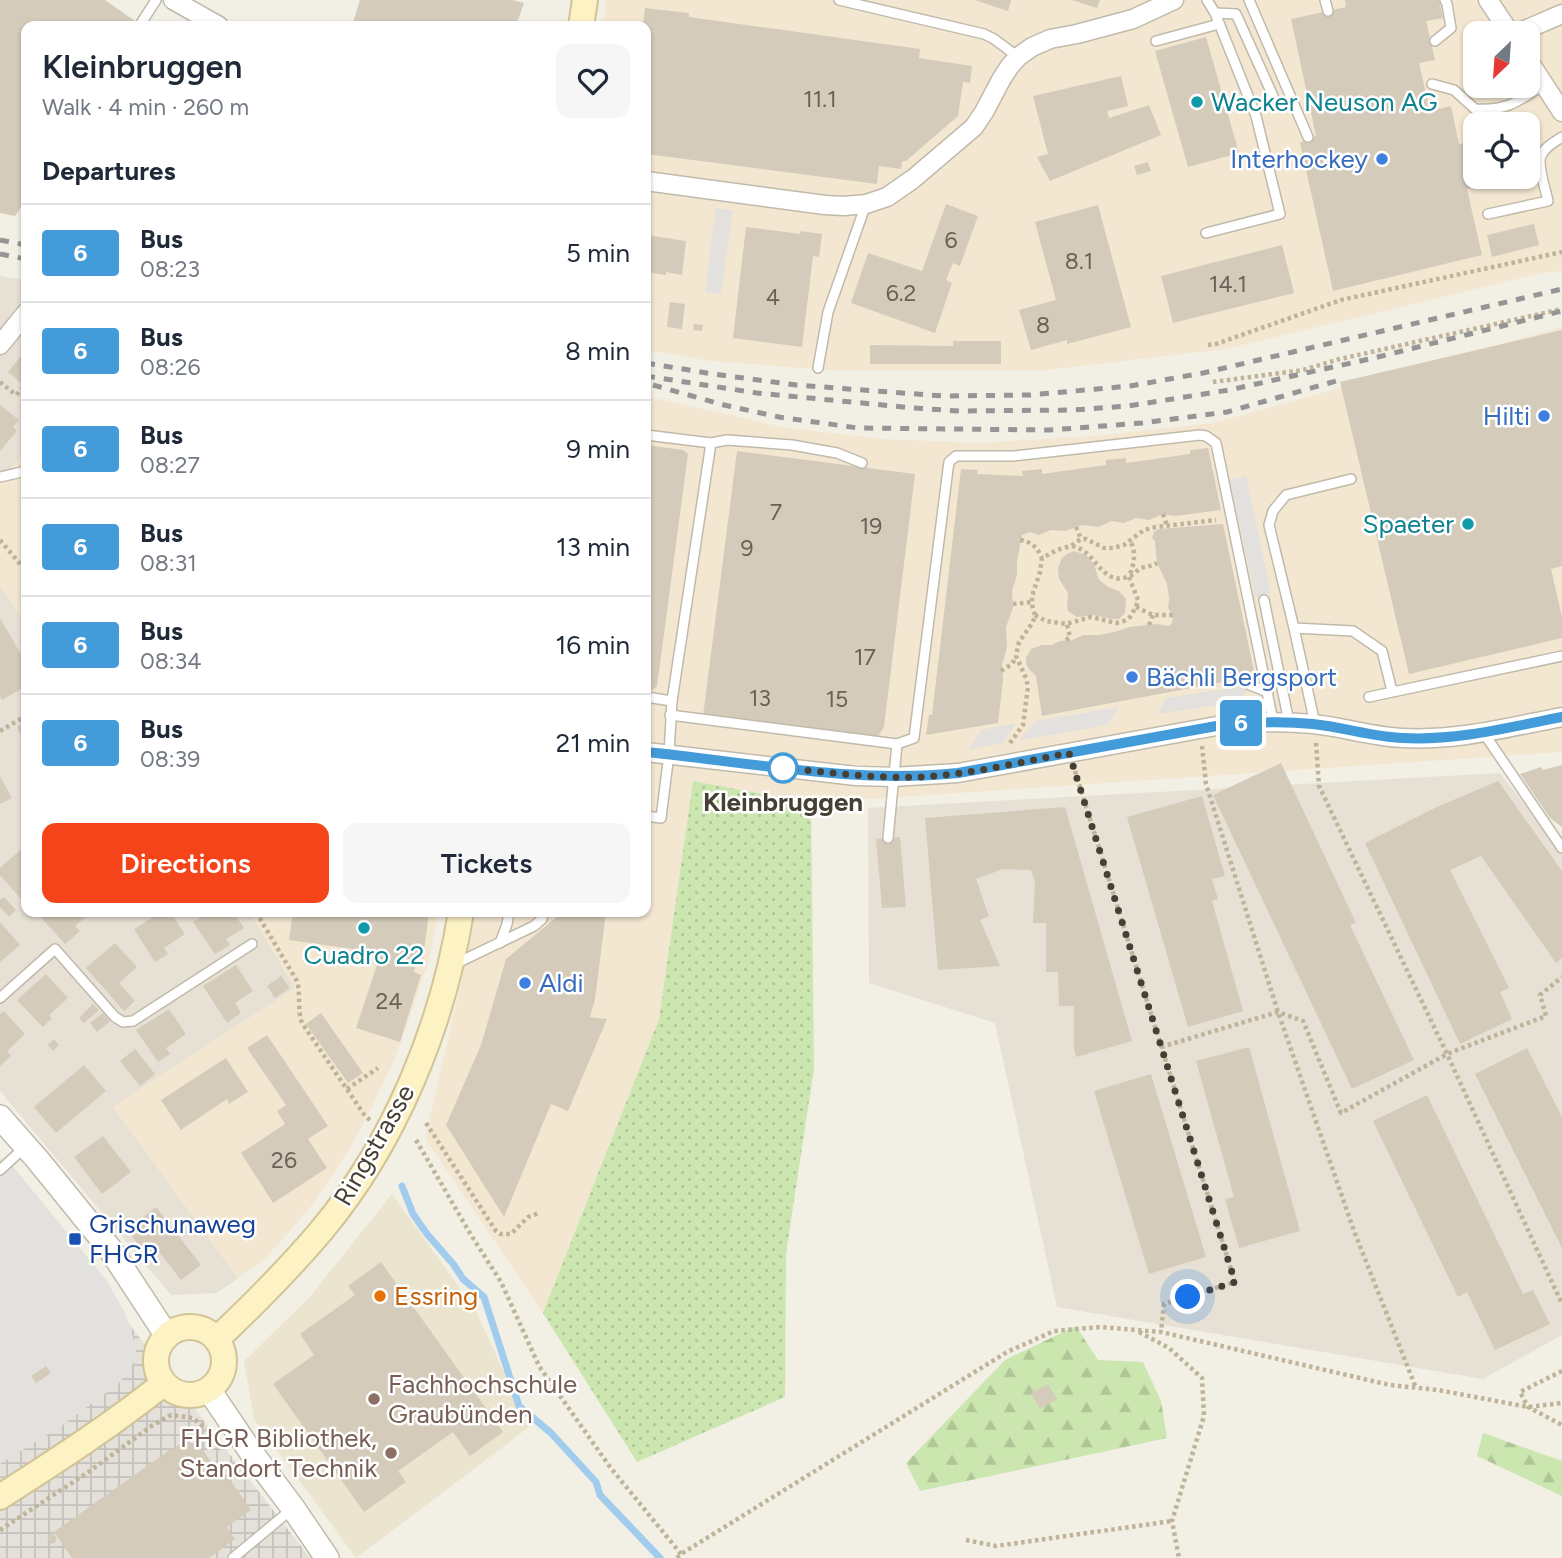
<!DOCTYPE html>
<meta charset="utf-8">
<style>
:root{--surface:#fff;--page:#f6f6f7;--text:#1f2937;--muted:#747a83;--line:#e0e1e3;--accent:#f5441a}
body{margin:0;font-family:Figtree,sans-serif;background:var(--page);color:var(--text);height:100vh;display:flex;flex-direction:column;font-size:26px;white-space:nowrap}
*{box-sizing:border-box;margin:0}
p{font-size:23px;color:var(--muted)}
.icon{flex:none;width:38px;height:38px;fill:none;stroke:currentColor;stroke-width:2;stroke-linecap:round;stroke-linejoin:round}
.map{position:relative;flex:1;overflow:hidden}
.details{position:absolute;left:21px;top:21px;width:630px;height:896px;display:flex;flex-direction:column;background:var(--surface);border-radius:14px;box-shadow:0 2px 5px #0004}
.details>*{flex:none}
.badge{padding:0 14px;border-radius:5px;font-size:24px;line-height:46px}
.needle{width:46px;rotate:205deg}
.fabs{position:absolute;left:1463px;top:21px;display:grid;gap:14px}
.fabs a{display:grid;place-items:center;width:77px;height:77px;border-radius:14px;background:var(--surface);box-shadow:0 2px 5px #0004;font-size:35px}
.you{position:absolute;width:35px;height:35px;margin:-18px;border:5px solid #fff;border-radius:50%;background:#1a73e8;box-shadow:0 0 0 10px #1a73e833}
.map>.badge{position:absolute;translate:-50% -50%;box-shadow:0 0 0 4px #fff}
h2{padding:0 21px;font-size:26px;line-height:63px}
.round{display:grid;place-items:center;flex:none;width:74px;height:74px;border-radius:14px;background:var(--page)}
.headline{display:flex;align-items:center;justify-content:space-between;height:119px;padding:0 21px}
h1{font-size:33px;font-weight:600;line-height:52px}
.cta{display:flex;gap:14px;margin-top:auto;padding:14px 21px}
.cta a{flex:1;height:80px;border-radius:14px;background:var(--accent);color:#fff;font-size:28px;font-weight:600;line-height:80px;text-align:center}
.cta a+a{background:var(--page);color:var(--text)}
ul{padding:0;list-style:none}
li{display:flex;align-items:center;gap:21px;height:98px;padding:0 21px;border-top:2px solid var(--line)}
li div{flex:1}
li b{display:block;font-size:26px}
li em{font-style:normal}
li .badge{min-width:77px;font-weight:700;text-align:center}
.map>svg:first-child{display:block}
</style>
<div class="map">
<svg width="1562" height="1558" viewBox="0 0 1562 1558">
<defs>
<pattern id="industrial-grid" width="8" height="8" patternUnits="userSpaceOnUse" patternTransform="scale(1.75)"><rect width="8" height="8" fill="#e4e0da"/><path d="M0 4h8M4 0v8" fill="none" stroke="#c5c1bc"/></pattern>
<pattern id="grass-dots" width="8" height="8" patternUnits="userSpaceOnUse" patternTransform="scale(1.75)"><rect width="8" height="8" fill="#cbe6af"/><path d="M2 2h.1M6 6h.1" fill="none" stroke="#b0c697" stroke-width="1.8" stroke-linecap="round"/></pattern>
<pattern id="forest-firs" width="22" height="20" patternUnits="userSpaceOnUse" patternTransform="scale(1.75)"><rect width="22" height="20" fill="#cbe6af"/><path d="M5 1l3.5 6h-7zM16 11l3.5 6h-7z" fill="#b0c697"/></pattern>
</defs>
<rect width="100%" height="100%" fill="#f2efe5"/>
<g fill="#e6e1d4">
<path d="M0 276 26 280V452L0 482Z"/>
<path d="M0 585 26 624V912H250L295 988 113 1107 238 1278 217 1293 171 1295 0 1091Z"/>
<path d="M1500 773 1562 851V1335L1483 1379 1057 1307 995 1023 869 983 868 808Z"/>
</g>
<g fill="#f4e7d1" fill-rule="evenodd">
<path d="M606 0H1562V271L1543 273 1226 349 1047 370H828L710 361 646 350V26H604ZM1475 33H1528V86H1475ZM1475 124H1528V177H1475Z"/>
<path d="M1562 327V752L811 803 693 781 659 1019 543 1313 425 1138 460 988 474 912H646V396L787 428 883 439 979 443 1094 436 1213 423Z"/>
<path d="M26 452V624L0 585V482Z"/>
<path d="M250 912H438L428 964 395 1058 370 1111 349 1150 309 1209 263 1261 238 1278 113 1107 295 988Z"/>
</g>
<path fill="url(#industrial-grid)" d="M0 1157 310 1558H0Z"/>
<path fill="#ebe5cf" d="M392 1194 475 1309 529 1427 356 1558 254 1419 244 1361 308 1299Z"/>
<path fill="url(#grass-dots)" d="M693 781 811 803 814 1069 786 1253 785 1397 637 1462 543 1313 659 1019Z"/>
<g fill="url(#forest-firs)">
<path d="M1076 1326 1098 1360 1143 1362 1161 1401 1167 1438 920 1491 906 1463 1005 1360Z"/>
<path d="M1483 1433 1562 1461V1496L1477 1456Z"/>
</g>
<g fill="#e3e1dd">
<path d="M716 208 733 210 721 294 705 292Z"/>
<path d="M1246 476 1271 593 1255 597 1230 480Z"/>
<path d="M1250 685 1239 702 1158 714 1166 698Z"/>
<path d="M1119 707 1107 725 1018 741 1036 721Z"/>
<path d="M1016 723 1003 743 968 750 981 730Z"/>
<path d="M10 1163 107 1281 125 1313 133 1337 137 1356 129 1371 118 1384 60 1427 0 1464V1171Z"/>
</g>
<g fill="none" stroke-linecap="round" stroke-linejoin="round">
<path stroke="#a2ccee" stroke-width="7" d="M402 1186 413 1214 427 1234 454 1265 463 1279 484 1297 519 1406 551 1433 596 1482 600 1495 660 1558"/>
</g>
<g fill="#d4cbbb">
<path d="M0 0H105L142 26H26V204H23L15 216 0 213Z"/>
<path d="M360 0H512L524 3 516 26H352Z"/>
<path d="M975 0H1011L1008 11Z"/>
<path d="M1072 0H1100L1097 8Z"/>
<path d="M1345 0H1439L1443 18 1426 21 1435 60 1419 63 1430 111 1451 106 1459 144 1475 141V177L1518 178 1467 189 1482 255 1333 291 1300 143 1308 137 1316 136 1291 19 1346 7Z"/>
<path d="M645 8 689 13V17L920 49 919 58 972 66 970 83 963 82 958 116 906 161H902L901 169 879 166 877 184 646 154V26H643Z"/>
<path d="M1206 37 1239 153 1188 167 1155 51Z"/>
<path d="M1121 76 1128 106 1107 111 1109 118 1149 105 1161 135 1050 181 1037 157 1048 154 1033 96Z"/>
<path d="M1528 137 1537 174 1528 176Z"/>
<path d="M1148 162 1151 171 1137 175 1134 166Z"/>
<path d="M946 204 978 216 960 266 953 263 946 280 952 283 935 333 851 303 868 253 922 271Z"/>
<path d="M1098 205 1131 327 1067 344V340L1031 350 1019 310 1056 300 1035 222Z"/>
<path d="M1534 224 1539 245 1492 257 1487 235Z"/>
<path d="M746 227 800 234 801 231 822 234 819 257 813 256 802 347 733 338Z"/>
<path d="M646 235 686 241 682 275 666 272V275L646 272Z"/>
<path d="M1282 245 1294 293 1173 323 1161 276Z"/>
<path d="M670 302 685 304 682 329 667 327Z"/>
<path d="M694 324 703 325 702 331 693 330Z"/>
<path d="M1562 330V566L1551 569 1562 617V638L1409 674 1340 382Z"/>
<path d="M953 341H1001V364H870V345L953 346Z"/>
<path d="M26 350V387L8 372Z"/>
<path d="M0 405 19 420 13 427 17 431 0 451Z"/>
<path d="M646 445 683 450 688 454 657 686 652 690 646 689Z"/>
<path d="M1208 448 1221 510 1175 516 1163 514 1149 520 1136 518 1124 523 1112 521 1098 527 1082 525 1065 531 1051 530 1039 535 1030 532 1022 535 1017 562V575L1012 591 1013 608 1006 627 1007 647 1002 665 1003 680 998 723 926 735 929 715H932L961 469 978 470 977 474 1023 476 1022 471 1042 469V474L1106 465V460L1126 458V463L1190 454V450Z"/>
<path d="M737 451 915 474 884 727 877 738 703 716Z"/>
<path d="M1223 524 1255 676 1042 716 1036 676 1029 669 1026 664V658L1031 649 1042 645H1052L1060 641 1072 640 1084 635H1100L1118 631 1129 627 1156 624 1169 626 1172 623 1173 615 1168 608 1169 598 1167 584 1157 563 1155 541 1152 538 1154 532 1159 529Z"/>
<path d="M1074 551 1086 555 1094 564 1099 580 1108 587 1119 591 1126 599 1125 613 1119 619H1111L1094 615 1077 617 1068 611 1067 607 1068 593 1059 579 1058 568 1062 558 1067 554Z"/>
<path d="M0 618 26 663V686L2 700 0 696Z"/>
<path d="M26 722V757L20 745 25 743 17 727Z"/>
<path d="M1281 763 1356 923 1350 925 1414 1060 1352 1089 1213 795Z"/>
<path d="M1562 765V827L1550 818 1520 774 1541 767 1543 770Z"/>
<path d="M0 776 12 798 0 804Z"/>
<path d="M1498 781 1562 871V958L1556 963 1481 856 1450 870 1509 988 1500 992 1512 1019 1460 1044 1365 843 1437 807Z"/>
<path d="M1202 796 1225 876 1212 879 1218 899 1212 901 1243 1011 1188 1027 1127 817Z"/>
<path d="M1065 807 1132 1041 1076 1057 1074 1048V1006H1059L1058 972H1046V923H1033L1035 882 1031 870 1003 869 976 879 989 916 980 920 1000 966 938 970 925 818Z"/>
<path d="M900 837 906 907 882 908 876 839Z"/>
<path d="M25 846 26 847V896L22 900 0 875V868Z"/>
<path d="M4 897 16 910 9 917 0 907V900Z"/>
<path d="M40 912H91L75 926 80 931 65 944 38 914Z"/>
<path d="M161 912H170L185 934 164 948 168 954 155 962 134 929Z"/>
<path d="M209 912H233L244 928 226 939 230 945 215 954 193 922Z"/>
<path d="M293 912 429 913 423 958 417 957 414 972 421 975 400 1042 356 1028 381 953 289 940Z"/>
<path d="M563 912H606L595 999 590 1017 607 1019 568 1111 551 1104 504 1217 446 1125 481 1045 506 959Z"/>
<path d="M0 922 20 945 0 962Z"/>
<path d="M115 943 137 967 119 983 135 1001 124 1011 86 968Z"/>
<path d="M236 965 253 991 235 1003 241 1013 227 1023 203 986Z"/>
<path d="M46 974 68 998 49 1015 52 1018 43 1027 17 1000Z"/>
<path d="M281 976 290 988 275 998 267 986Z"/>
<path d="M93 1004 99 1010 84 1023 79 1018Z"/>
<path d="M169 1009 186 1034 166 1048 170 1054 158 1062 136 1030Z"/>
<path d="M4 1011 25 1034 7 1051 11 1056 0 1066V1014Z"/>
<path d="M103 1013 110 1021 97 1032 90 1023Z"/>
<path d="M321 1013 363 1073 348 1083 306 1024Z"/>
<path d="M267 1035 328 1126 308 1139 327 1168 273 1203 241 1153 285 1124 277 1111 286 1105 247 1048Z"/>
<path d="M54 1039 59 1045 53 1051 48 1045Z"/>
<path d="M1249 1047 1300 1231 1239 1248 1225 1199 1234 1197 1196 1061Z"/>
<path d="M1527 1048 1562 1117V1248L1475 1074Z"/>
<path d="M135 1049 155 1074 140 1086 120 1061Z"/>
<path d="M226 1058 248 1092 229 1104 227 1099 181 1130 161 1100Z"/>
<path d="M84 1065 106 1091 56 1133 34 1107Z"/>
<path d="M1151 1074 1206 1257 1149 1274 1094 1091Z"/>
<path d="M1427 1095 1523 1294 1533 1290 1550 1324 1495 1350 1467 1292 1458 1297 1373 1121Z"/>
<path d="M103 1136 131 1172 102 1194 74 1157Z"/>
<path d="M156 1207 201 1265 181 1280 160 1253 151 1260 127 1230Z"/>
<path d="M381 1262 503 1432 470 1456 453 1432 398 1471 406 1482 364 1512 273 1384 314 1355 300 1334 355 1295 348 1286Z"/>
<path d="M46 1366 51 1373 36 1383 31 1376Z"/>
<path d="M1048 1384 1057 1399 1040 1409 1031 1393Z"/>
<path d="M184 1441 199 1445 222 1477 226 1474 251 1510 227 1527 235 1539 209 1558H72L54 1532 171 1449 172 1450Z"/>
<circle cx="52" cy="1539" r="4.5"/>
</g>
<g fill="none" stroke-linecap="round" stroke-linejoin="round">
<defs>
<g id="service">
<path d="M839 0 984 34 994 39 1018 57"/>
<path d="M1249 0 1308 137"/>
<path d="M1325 0 1328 11"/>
<path d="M1215 13 1236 14 1273 96"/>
<path d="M140 25 156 0"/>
<path d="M1156 41 1219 24"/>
<path d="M1435 41 1451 28 1447 4 1445 0"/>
<path d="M1432 84 1454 90 1475 109C1507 111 1518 102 1544 84"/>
<path d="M1488 214 1548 201C1546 191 1537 165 1541 156 1544 147 1555 142 1562 137"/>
<path d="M1206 233 1280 214 1256 116 1215 13 1207 0"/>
<path d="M818 368 828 312 866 204"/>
<path d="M646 435 711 443 727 440 792 445 837 453 862 463"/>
<path d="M0 477 26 471"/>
<path d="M1351 479 1286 495 1273 511 1269 525 1294 628 1353 631 1382 651 1392 691"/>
<path d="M1264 600 1289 722"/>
<path d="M1294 628 1315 724"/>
<path d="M1250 685 1268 692"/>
<path d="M646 697 672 701"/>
<path d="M1369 697 1562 656"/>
<path d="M670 715 897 744"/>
<path d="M1483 732 1562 848"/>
<path d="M646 816 661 818 669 754 672 701 711 443"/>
<path d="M888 838 897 744 914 738 948 469 949 462 956 456H1014L1200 435 1206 436 1216 443 1273 721"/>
<path d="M500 943 507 924 509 912"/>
<path d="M455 964 534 926 542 919 544 912"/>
<path d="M0 998 55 949 115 1017 123 1022 133 1021 252 944"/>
<path d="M0 1170 25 1147"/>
<path d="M233 1558 292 1509"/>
</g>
<g id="minor">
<path d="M173 0 219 26"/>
<path d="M1488 0 1510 33"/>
<path d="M1518 33 1562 14"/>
<path d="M1528 60 1562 112"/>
<path d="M646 181 825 205 844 206 866 204 887 197 913 179 974 127 984 112 1002 78 1010 66 1018 57 1032 47 1050 39 1077 34 1133 19 1174 0"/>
<path d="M0 345 26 313"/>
<path d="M646 752 856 776 893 777 958 773 1222 725C1253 722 1282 721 1313 724 1343 727 1373 737 1403 738 1457 741 1509 727 1562 717"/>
</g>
<g id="tertiary">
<path d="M0 1117 37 1159 110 1249 167 1336"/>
<path d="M209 1390 251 1452 293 1508 327 1558"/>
</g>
<g id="secondary">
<path d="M581 26 585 0"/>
<circle cx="190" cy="1361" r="34"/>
<path d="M217 1339C253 1305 288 1270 321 1231 395 1143 443 1025 461 912"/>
<path d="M0 1497C56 1461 112 1425 163 1384"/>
</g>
</defs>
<use href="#service" stroke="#c0baab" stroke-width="12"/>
<use href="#minor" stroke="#c0baab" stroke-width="21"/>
<use href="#tertiary" stroke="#c0baab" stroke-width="26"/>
<use href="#secondary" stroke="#d2c496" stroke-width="28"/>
<g stroke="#bfb39a" stroke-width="4.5" stroke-dasharray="3.5 3.5" stroke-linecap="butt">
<path d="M1208 345 1216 344 1341 300 1562 252"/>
<path d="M0 382 16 395 25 386"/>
<path d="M1213 382 1303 370 1340 359 1562 309"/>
<path d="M1163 514 1167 526"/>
<path d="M1076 527 1081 539"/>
<path d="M0 540 26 571"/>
<path d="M1020 540C1032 542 1037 547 1042 558"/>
<path d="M1072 546C1096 550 1101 586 1127 577 1133 576 1136 571 1141 568 1147 566 1152 566 1157 563"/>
<path d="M1013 604 1032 602"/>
<path d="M1136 607 1153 615H1173"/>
<path d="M1035 615 1046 621 1066 624 1091 617 1116 623 1124 621 1130 617 1136 607 1138 600 1129 577C1134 563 1137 554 1130 540"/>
<path d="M1149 625 1153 615"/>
<path d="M1066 640 1070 637 1067 624"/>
<path d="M1001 671 1012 664 1016 657"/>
<path d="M0 731 26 716"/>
<path d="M1010 743 1023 725 1028 687 1026 678 1016 656 1019 642 1033 622 1035 615 1032 605V596L1040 572 1042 558 1057 550 1071 546 1081 539H1086L1104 548H1113L1124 545 1144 530 1156 527 1216 520"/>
<path d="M1316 743 1319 786 1447 1054 1562 1304"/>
<path d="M1202 746 1206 784 1278 1012 1354 1231 1416 1388"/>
<path d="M1075 771 1235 1282 1164 1304 1161 1332"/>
<path d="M256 912 297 981C301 995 297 1010 302 1023L365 1116 370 1120"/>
<path d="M1161 1047 1278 1012 1303 1021 1341 1113 1447 1054 1546 1016 1540 995 1562 977"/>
<path d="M347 1089 378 1068"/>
<path d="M426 1123 496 1231 500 1234H511L528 1217 539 1213"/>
<path d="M416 1140 471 1235 501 1282 539 1366 610 1467 681 1554"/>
<path d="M1139 1332 1169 1348 1202 1378 1204 1416 1172 1521 1179 1558"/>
<path d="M1562 1371 1520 1392 1528 1407 1562 1425"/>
<path d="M0 1530 90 1471 150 1427 171 1415 193 1418 207 1430"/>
<path d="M966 1540 996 1546 1172 1521"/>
<path d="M677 1558 681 1554 1007 1352 1054 1331 1101 1327 1161 1332 1390 1385 1438 1390 1528 1407 1562 1403"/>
</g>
<use href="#service" stroke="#fff" stroke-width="9"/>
<use href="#minor" stroke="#fff" stroke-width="18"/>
<use href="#tertiary" stroke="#fff" stroke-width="23"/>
<use href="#secondary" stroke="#fdf2c4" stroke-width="24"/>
<g stroke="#959595" stroke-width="5" stroke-dasharray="9 9" stroke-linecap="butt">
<path d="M0 240 26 245"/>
<path d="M0 254 26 259"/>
<path d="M646 363 713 374 796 385 943 396 1030 395 1130 386 1203 373 1562 289"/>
<path d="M646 376 757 393 914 408 959 411 1074 410 1128 406 1229 390 1374 358 1562 311"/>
<path d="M653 385 724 405 779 417 858 428 1050 430 1142 423 1227 412 1336 381"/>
</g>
</g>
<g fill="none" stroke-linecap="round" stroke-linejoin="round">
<defs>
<path id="line" d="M646 752C749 762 853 784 958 773L1222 725C1253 722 1282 721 1313 724 1343 727 1373 737 1403 738 1457 741 1510 727 1562 717"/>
</defs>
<use href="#line" stroke="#fff" stroke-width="16"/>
<use href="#line" stroke="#439cd9" stroke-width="10"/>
<path stroke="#453f35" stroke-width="7" stroke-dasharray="0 12.6" d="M783 768C829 772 875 779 922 777 971 774 1021 762 1069 753L1235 1282 1188 1297"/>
</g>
<g fill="#0f9aa8" stroke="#fff" stroke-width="2.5">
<circle cx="1197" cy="102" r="7"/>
<circle cx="1468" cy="524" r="7"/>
<circle cx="364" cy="928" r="7"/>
</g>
<g fill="#3f7fe0" stroke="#fff" stroke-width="2.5">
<circle cx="1382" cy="159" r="7"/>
<circle cx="1544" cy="416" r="7"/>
<circle cx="1132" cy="677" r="7"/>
<circle cx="525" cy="983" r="7"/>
</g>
<circle fill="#fff" stroke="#439cd9" stroke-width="3.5" cx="783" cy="768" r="14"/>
<rect fill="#1a4fb4" stroke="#fff" stroke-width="2.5" x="68" y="1232" width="14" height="14" rx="3.5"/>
<circle fill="#e8710a" stroke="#fff" stroke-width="2.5" cx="380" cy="1296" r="7"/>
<g fill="#8d6e63" stroke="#fff" stroke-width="2.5">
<circle cx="374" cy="1399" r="7"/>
<circle cx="391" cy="1453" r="7"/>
</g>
<g text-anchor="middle" stroke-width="5" stroke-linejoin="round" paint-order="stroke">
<g font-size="23" fill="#696256">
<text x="820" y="107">11.1</text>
<text x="951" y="248">6</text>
<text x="1079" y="269">8.1</text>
<text x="1228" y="292">14.1</text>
<text x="901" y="301">6.2</text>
<text x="773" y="305">4</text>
<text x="1043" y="333">8</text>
<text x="776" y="520">7</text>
<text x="871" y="534">19</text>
<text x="747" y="556">9</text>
<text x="865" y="665">17</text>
<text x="760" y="706">13</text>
<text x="837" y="707">15</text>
<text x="389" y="1009">24</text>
<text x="284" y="1168">26</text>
</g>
<g font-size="26" fill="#0d838f" stroke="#fff" text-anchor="start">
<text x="1211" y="111">Wacker Neuson AG</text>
<text x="1454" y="533" text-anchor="end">Spaeter</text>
<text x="364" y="964" text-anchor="middle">Cuadro 22</text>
</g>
<g font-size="26" fill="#366cbe" stroke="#fff" text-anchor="end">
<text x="1368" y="168">Interhockey</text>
<text x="1530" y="425">Hilti</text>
<text x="1146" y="686" text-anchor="start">Bächli Bergsport</text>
<text x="539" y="992" text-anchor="start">Aldi</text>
</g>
<g font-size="26" font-weight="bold" fill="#453f35" stroke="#fff">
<text x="783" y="811">Kleinbruggen</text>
</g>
<g font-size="26" fill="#453f35" stroke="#fff">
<text transform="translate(374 1145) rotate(-60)" y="9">Ringstrasse</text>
</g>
<g font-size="26" fill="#164399" stroke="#fff" text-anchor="start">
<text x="89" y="1233">Grischunaweg<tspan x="89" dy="30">FHGR</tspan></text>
</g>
<g font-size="26" fill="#c56008" stroke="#fff" text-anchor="start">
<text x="394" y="1305">Essring</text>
</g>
<g font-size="26" fill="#785e54" stroke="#fff" text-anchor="start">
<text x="388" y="1393">Fachhochschule<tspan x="388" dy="30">Graubünden</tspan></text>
<text x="377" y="1447" text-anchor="end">FHGR Bibliothek,<tspan x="377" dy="30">Standort Technik</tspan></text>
</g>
</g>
</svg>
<div class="fabs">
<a><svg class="needle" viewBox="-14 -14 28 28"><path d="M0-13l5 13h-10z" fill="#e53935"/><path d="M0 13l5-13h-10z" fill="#747a83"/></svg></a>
<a><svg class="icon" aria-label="locate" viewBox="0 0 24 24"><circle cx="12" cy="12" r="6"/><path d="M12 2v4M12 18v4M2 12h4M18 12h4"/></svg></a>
</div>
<div class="you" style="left:1188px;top:1297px"></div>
<b class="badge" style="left:1241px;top:723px;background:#439cd9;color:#fff">6</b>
<section class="details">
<div class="headline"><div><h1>Kleinbruggen</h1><p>Walk · 4 min · 260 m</p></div><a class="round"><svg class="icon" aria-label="heart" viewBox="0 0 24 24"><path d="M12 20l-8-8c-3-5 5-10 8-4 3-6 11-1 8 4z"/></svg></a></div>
<h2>Departures</h2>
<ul>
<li><span class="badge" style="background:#439cd9;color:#fff">6</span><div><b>Bus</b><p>08:23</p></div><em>5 min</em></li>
<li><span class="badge" style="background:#439cd9;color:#fff">6</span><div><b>Bus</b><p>08:26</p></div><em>8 min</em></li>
<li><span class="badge" style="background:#439cd9;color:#fff">6</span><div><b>Bus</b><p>08:27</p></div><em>9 min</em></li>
<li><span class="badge" style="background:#439cd9;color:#fff">6</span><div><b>Bus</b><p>08:31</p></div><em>13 min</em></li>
<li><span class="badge" style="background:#439cd9;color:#fff">6</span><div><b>Bus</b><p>08:34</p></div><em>16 min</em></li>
<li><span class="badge" style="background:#439cd9;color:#fff">6</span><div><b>Bus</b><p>08:39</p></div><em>21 min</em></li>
</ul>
<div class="cta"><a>Directions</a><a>Tickets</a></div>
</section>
</div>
